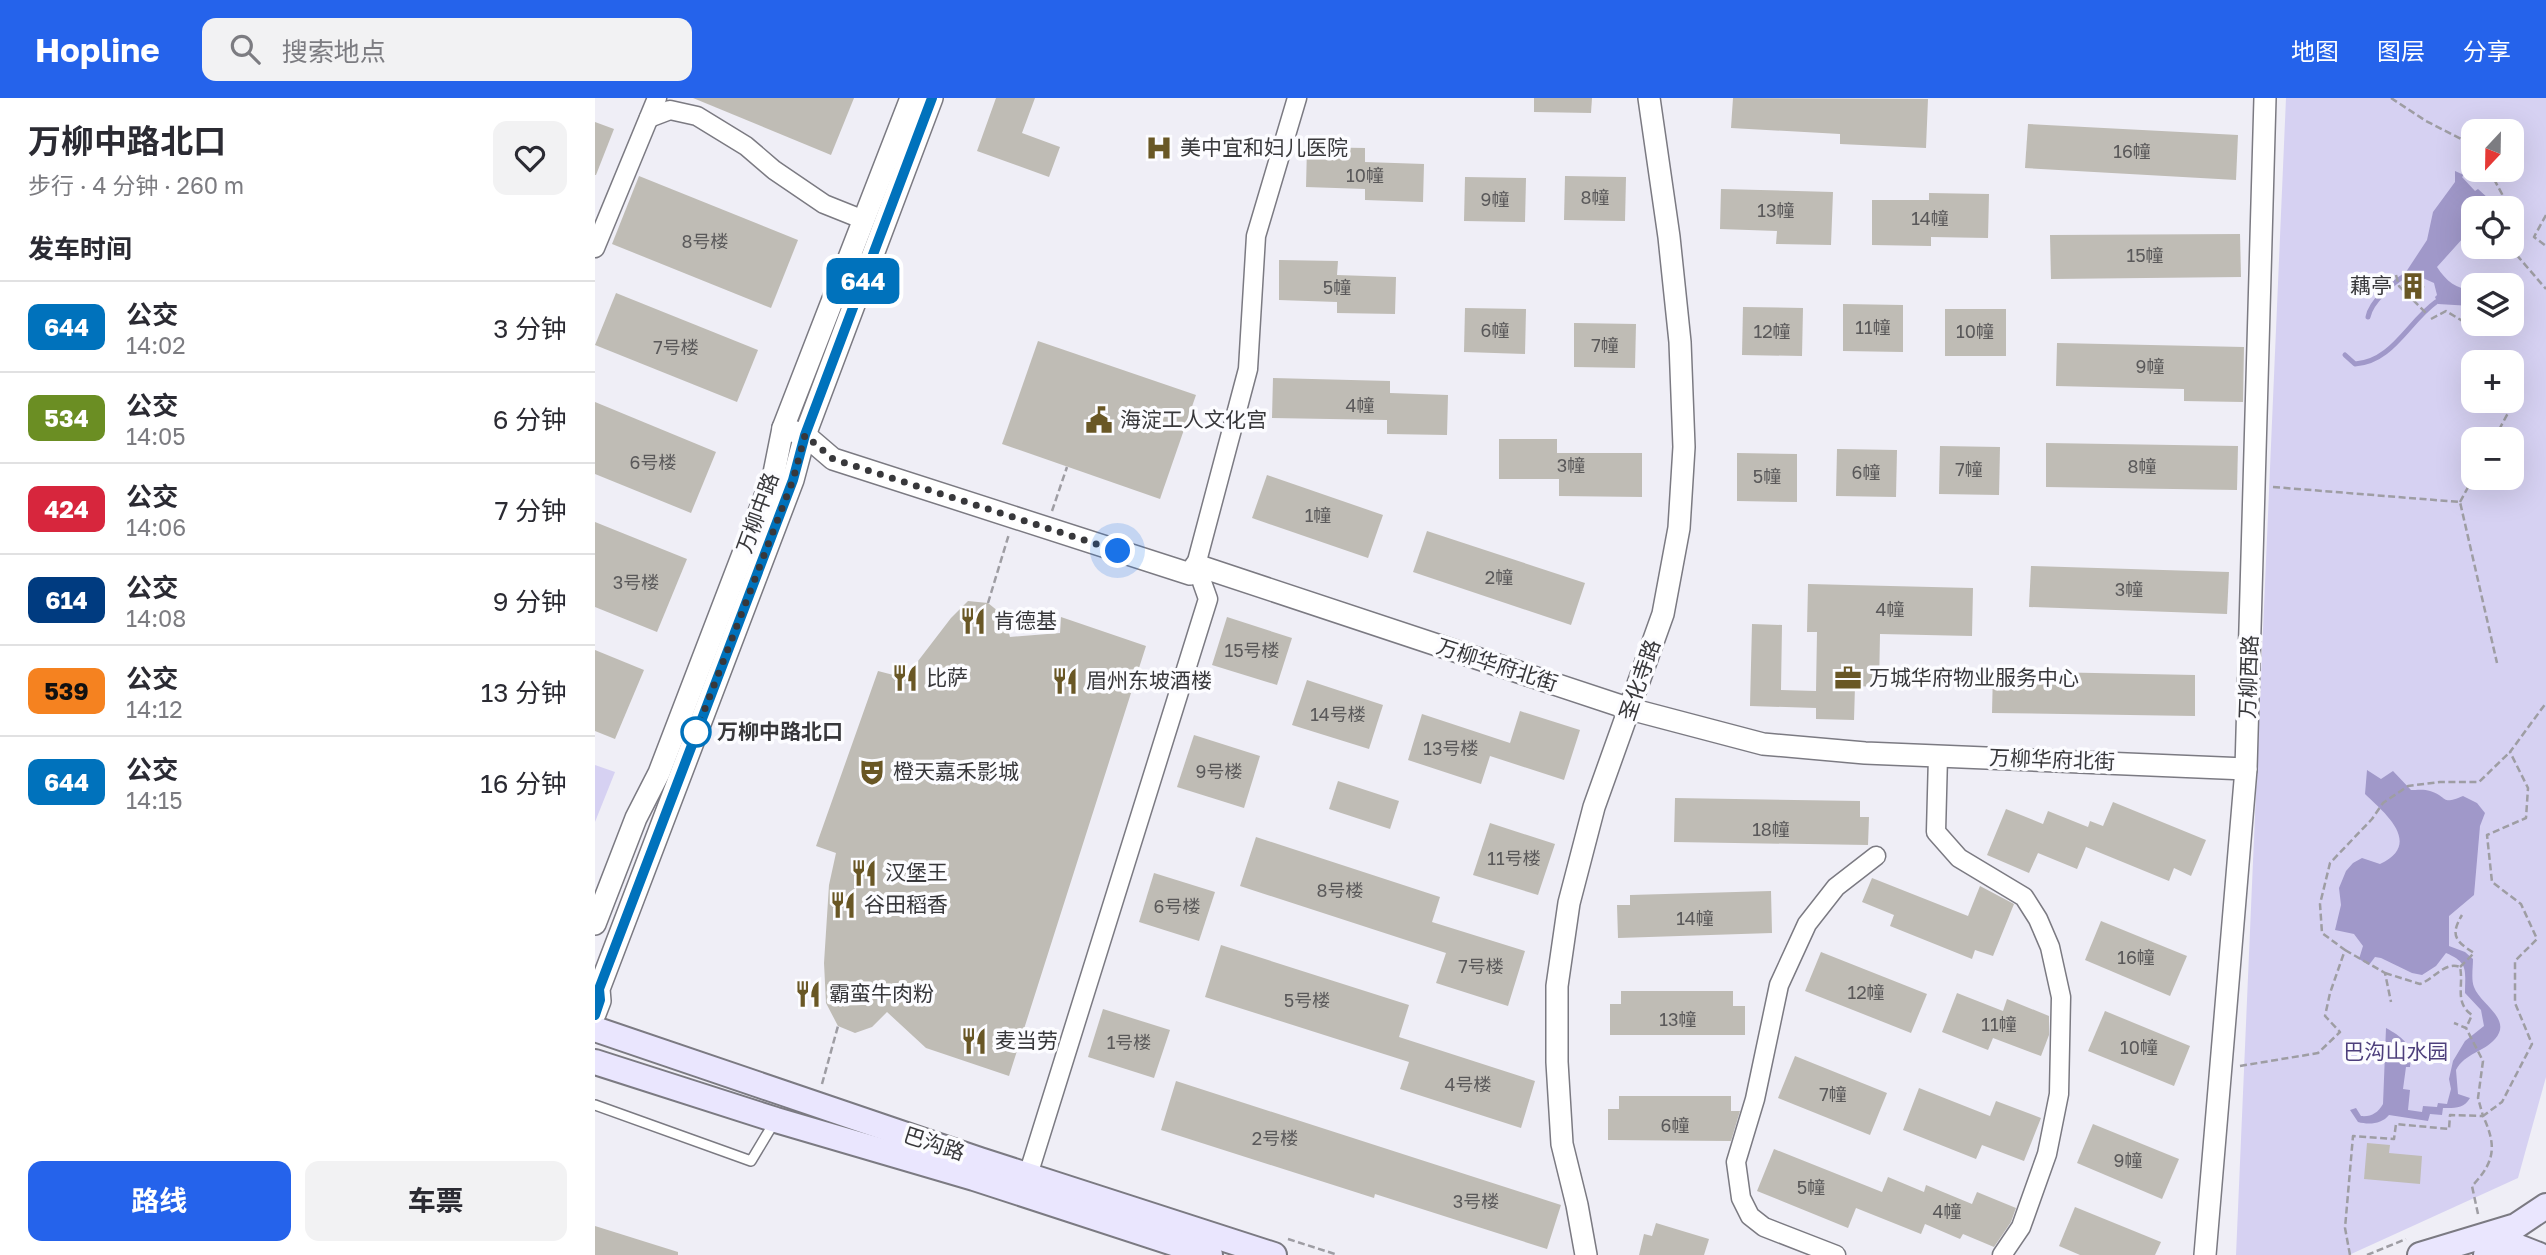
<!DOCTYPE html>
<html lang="zh">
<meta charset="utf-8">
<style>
:root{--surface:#fff;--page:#f2f2f3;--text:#2b2b33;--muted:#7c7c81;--line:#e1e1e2;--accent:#2563eb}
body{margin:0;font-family:"Golos Text","Noto Sans SC",sans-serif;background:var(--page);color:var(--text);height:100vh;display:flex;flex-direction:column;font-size:26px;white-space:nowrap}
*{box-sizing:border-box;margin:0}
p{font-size:23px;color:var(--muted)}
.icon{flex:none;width:38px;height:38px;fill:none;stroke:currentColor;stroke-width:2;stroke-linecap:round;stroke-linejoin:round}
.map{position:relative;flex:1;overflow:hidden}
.details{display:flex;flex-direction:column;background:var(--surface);width:595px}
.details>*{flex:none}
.badge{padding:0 14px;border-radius:10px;font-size:24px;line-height:46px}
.needle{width:46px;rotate:202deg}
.buttons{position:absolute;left:1866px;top:21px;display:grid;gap:14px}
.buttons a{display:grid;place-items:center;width:63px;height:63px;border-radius:14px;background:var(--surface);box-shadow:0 7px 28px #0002;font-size:35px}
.you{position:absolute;width:35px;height:35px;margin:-18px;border:5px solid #fff;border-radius:50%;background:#1a73e8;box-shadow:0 0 0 10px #1a73e833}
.map>.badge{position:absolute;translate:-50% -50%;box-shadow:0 0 0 4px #fff}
h2{padding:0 28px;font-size:26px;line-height:63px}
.round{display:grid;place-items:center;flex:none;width:74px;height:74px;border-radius:14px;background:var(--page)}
.summary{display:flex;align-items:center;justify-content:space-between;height:119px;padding:0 28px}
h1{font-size:33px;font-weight:700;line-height:52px}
.primary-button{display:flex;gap:14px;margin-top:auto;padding:14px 28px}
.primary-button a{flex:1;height:80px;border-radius:14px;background:var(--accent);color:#fff;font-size:28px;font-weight:700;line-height:80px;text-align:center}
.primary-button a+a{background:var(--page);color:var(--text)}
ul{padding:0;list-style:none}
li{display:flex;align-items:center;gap:21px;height:91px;padding:0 28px;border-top:2px solid var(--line)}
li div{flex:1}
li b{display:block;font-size:26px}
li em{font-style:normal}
li .badge{min-width:77px;font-weight:700;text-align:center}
header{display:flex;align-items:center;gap:42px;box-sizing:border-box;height:98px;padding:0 35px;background:var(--accent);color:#fff}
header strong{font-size:33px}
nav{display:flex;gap:38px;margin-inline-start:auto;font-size:24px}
.search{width:490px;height:63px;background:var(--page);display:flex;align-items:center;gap:18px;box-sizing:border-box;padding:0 24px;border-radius:14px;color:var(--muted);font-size:26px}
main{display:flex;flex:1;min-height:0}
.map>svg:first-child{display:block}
</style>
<header>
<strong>Hopline</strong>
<div class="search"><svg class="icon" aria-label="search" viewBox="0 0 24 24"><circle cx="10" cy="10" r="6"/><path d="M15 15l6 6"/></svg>搜索地点</div>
<nav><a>地图</a><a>图层</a><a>分享</a></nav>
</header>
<main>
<section class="details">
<div class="summary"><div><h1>万柳中路北口</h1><p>步行 · 4 分钟 · 260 m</p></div><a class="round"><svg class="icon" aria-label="heart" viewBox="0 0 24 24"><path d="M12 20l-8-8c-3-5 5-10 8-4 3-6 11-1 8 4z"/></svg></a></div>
<h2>发车时间</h2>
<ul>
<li><span class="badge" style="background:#0072bc;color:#fff">644</span><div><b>公交</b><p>14:02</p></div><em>3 分钟</em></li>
<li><span class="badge" style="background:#6b8e23;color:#fff">534</span><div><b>公交</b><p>14:05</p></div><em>6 分钟</em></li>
<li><span class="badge" style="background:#d7263d;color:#fff">424</span><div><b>公交</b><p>14:06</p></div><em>7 分钟</em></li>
<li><span class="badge" style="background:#003b80;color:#fff">614</span><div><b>公交</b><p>14:08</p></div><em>9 分钟</em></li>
<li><span class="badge" style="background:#f58220;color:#111">539</span><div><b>公交</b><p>14:12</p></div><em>13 分钟</em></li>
<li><span class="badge" style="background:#0072bc;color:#fff">644</span><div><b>公交</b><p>14:15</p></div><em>16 分钟</em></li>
</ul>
<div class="primary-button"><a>路线</a><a>车票</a></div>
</section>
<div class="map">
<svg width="1951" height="1157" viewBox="0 0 1951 1157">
<rect width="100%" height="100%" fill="#efeef6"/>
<g fill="#d6d1f2" fill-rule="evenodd">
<path d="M1691 0H1951V979L1923 1080 1754 1157H1641ZM1878 33H1916V72H1878ZM1878 110H1916V149H1878ZM1878 187H1916V226H1878ZM1878 264H1916V303H1878ZM1878 341H1916V380H1878Z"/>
<path d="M0 667 20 674 0 724Z"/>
</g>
<g fill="#a098c9">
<path d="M1860 73 1869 77 1867 79 1880 93 1883 91 1894 101 1890 110H1878V129L1842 169C1851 183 1861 191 1878 192V210L1876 208 1843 206 1840 199 1842 197 1839 185 1821 177H1814L1811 174 1832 142 1838 114 1860 84Z"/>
<path d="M1772 672 1786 681 1798 673 1816 692C1821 692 1830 691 1835 693 1853 698 1845 708 1868 698L1882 705 1890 715 1885 728 1879 797 1854 818V848L1870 854 1878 861C1878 869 1876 882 1879 889 1885 906 1918 921 1900 941 1889 954 1870 955 1861 972L1863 996 1875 1000C1869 1011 1859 1010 1848 1010L1847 1017 1835 1016 1833 1023 1794 1017C1787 1026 1774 1027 1763 1024L1755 1012 1761 1010 1766 1018C1776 1019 1783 1015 1788 1006L1791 930C1809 940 1818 947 1815 969H1811L1808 991 1815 992 1813 1012 1827 1014 1828 1008 1842 1009 1843 1005 1852 1006 1856 991 1854 981 1858 963 1870 943 1889 928 1886 912 1870 895C1870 872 1874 865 1851 855L1841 868 1827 877 1817 875 1786 860 1780 859 1774 867 1764 861 1768 848 1759 836 1740 832 1746 807 1744 790 1751 773 1758 765 1767 760 1785 766C1828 746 1790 715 1770 696Z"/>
</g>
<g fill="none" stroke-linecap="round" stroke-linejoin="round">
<g stroke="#a098c9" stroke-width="5">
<path d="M1773 219C1776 203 1798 185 1812 176"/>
<path d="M1750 257 1760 266C1797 264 1813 224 1841 204"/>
</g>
</g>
<g fill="#bfbcb5">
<path d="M98 0H259L236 57Z"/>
<path d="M401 0H440L427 35 465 49 454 79 382 53Z"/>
<path d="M939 0H997L996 15 939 14Z"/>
<path d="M1138 0 1333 1 1331 50 1245 46V36L1136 30Z"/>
<path d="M0 24 19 31 1 77H0Z"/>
<path d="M1433 26 1643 37 1641 82 1430 70Z"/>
<path d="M712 49 770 50V64L829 66 828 104 770 102V91L711 89Z"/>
<path d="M44 78 203 142 176 210 17 146Z"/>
<path d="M970 78 1031 79 1030 123 969 122Z"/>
<path d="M870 79 931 80 930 124 869 123Z"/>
<path d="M1126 91 1238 94 1236 147 1181 146 1182 133 1125 131Z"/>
<path d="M1334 95 1394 96 1393 140 1336 139V148L1277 147V102H1334Z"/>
<path d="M1645 136 1646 179 1456 181 1455 137Z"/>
<path d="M684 162 743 163 742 177 801 179 800 216 742 215V204L684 202Z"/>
<path d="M1818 177 1820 180 1822 179 1830 189 1820 198 1818 195 1814 196 1806 187Z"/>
<path d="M21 195 163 252 142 304 0 247Z"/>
<path d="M1248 206 1308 207V254L1248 253Z"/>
<path d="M1148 209 1208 210 1207 258 1147 257Z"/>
<path d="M870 210 931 211 930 256 869 254Z"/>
<rect x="1350" y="211" width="61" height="47"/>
<path d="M979 225 1041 226 1040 270 979 269Z"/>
<path d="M443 243 601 297 565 401 407 346Z"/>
<path d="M1462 245 1649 249 1648 304 1589 303V291L1461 288Z"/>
<path d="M678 280 795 283V295L853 297 852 337 792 336V322L677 320Z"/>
<path d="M0 304 121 354 96 415 0 376Z"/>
<path d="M904 341H962V355H1047V399L964 398V381H904Z"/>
<path d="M1451 345 1643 348 1642 392 1451 389Z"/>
<path d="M1345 348 1405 349 1404 397 1344 396Z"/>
<path d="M1242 351 1302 352 1301 399 1241 398Z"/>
<path d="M1142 355 1202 356V404L1142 403Z"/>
<path d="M672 377 788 417 773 460 657 420Z"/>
<path d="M0 424 92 461 62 534 0 509Z"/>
<path d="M832 433 990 485 976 527 818 474Z"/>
<path d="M1436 468 1634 474 1632 516 1434 509Z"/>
<path d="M1213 486 1378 490 1377 538 1285 536 1284 589 1260 588 1259 622 1221 621V610L1155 608 1157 526 1187 527 1186 592 1221 593 1222 534H1212Z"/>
<path d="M373 503 393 505 409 518 415 539 465 535 466 519 551 548 414 978 331 950 292 914 277 929 260 935 243 928 231 905 229 865 234 787 241 755 221 748 283 573 310 580 356 520Z"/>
<path d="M632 519 697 540 682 587 617 567Z"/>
<path d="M0 552 49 572 20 641 0 633Z"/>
<path d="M1398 573 1600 577V618L1397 615Z"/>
<path d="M712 582 788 607 774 651 697 627Z"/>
<path d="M925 613 985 632 969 682 895 658 886 686 813 662 827 616 915 645Z"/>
<path d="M599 637 665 658 649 710 582 689Z"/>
<path d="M743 683 804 703 795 731 734 711Z"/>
<path d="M1080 700 1265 703V719H1274L1273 747 1079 744Z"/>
<path d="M1518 704 1611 742 1596 778 1579 770 1574 783 1491 749 1482 771 1443 755 1434 775 1392 757 1411 711 1448 726 1453 713 1493 729 1495 723 1508 728Z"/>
<path d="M895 725 960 746 943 797 878 777Z"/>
<path d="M661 739 845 799 837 824 930 853 913 908 841 885 851 855 645 788Z"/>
<path d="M559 775 620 794 604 843 544 824Z"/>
<path d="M1277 780 1373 818 1385 788 1419 806 1398 858 1380 852 1377 861 1295 828 1299 817 1267 804Z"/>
<path d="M1176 793 1177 835 1023 840 1022 807H1035V797Z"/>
<path d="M1506 823 1592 858 1575 898 1490 862Z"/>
<path d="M626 847 814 907 804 939 940 983 926 1030 805 991 814 964 610 899Z"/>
<path d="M1226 854 1332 896 1316 935 1210 893Z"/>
<path d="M1026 893H1138V908H1150V937H1015V906H1026Z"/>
<path d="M1362 895 1408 913 1412 901 1454 918V937L1446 958 1398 940 1393 952 1347 934Z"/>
<path d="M508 911 575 932 559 980 493 959Z"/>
<path d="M1510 913 1595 948 1579 988 1493 953Z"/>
<path d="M1200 958 1292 995 1275 1037 1183 1000Z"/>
<path d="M581 983 966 1107 952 1151 780 1096 779 1100 566 1032Z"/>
<path d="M1324 990 1395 1018 1401 1003 1446 1020 1429 1063 1387 1047 1381 1061 1308 1032Z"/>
<path d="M1024 998H1136V1013H1145L1136 1043 1013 1042V1011H1024Z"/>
<path d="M1498 1026 1584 1061 1567 1101 1482 1065Z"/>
<path d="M1772 1045 1795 1047 1794 1055 1827 1058 1825 1086 1769 1081Z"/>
<path d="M1179 1051 1287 1094 1293 1079 1329 1094 1331 1087 1377 1106 1382 1094 1421 1110 1416 1124 1399 1149 1368 1136 1365 1141 1330 1126 1326 1136 1261 1110 1253 1130 1162 1093Z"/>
<path d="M1480 1109 1566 1144 1560 1157H1485L1464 1148Z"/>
<path d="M1061 1125 1114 1141 1109 1157H1044L1049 1136 1057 1138Z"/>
<path d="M0 1128 83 1154V1157H0Z"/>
</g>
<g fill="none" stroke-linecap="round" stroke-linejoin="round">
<defs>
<path id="service" d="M0 1007 156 1063 180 1023"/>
<g id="minor">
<path d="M54 20 75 12 102 18 151 48 179 72 229 106 269 122"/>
<path d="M0 150 62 0"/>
<path d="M1343 658 1341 734 1364 760 1429 799 1443 821 1455 849 1466 899 1464 996 1452 1056 1426 1129 1407 1157"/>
<path d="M433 1077 613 501 601 467 653 271 661 138 702 0"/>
<path d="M1241 1157 1169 1129 1155 1118 1146 1100 1141 1064 1160 1001 1184 887 1212 826 1241 789 1281 758"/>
</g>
<g id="tertiary">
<path d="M188 330 210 337 238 361 595 476 601 467 1035 611 1168 646 1270 655 1651 671"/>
<path d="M0 826 41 720 64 675 179 375 188 330 316 0"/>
<path d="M0 916 5 903 4 891 198 382 210 337 337 0"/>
<path d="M991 1157 982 1107 967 1046 962 964V888L974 805 999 709 1068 516 1084 430 1089 349 1085 244 1074 139 1054 0"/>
<path d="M1610 1157 1651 671 1670 0"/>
</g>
<g id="secondary">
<path d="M0 931 385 1062 679 1157"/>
<path d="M0 964 181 1022 379 1080 615 1157"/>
<path d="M1825 1157 1921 1128 1951 1108"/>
<path d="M1891 1157 1921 1148 1944 1157"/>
</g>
</defs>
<use href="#service" stroke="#7b7a82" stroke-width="12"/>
<use href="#minor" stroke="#7b7a82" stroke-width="21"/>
<use href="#tertiary" stroke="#7b7a82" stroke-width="24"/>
<use href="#secondary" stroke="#7b7a82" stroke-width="28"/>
<g stroke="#9e9da3" stroke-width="2.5" stroke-dasharray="7 3.5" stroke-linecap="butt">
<path d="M1796 0 1831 23 1878 47"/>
<path d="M1894 72 1907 96 1910 110"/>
<path d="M1951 117 1939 139 1951 148"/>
<path d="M1916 137 1920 155 1951 191"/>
<path d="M1801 177 1804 188 1831 215"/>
<path d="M1836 221 1851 213 1884 233 1892 232"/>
<path d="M1899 341 1920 302 1922 261"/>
<path d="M1678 389 1865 404 1902 565"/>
<path d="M1865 404 1878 380"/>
<path d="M457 413 472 369"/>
<path d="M393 505 414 436"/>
<path d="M1750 852 1790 875 1796 904"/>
<path d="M1865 869 1879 855C1860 843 1855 837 1867 817"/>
<path d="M1790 875 1825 886C1839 881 1850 863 1865 869 1869 887 1859 905 1877 917L1871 930"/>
<path d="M1645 968 1723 955 1745 934 1730 918 1735 895 1750 852 1727 835 1725 806 1735 765 1777 721 1788 705 1813 688 1845 684H1884L1915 654"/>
<path d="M227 986 243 928"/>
<path d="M1883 1116 1877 1088C1900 1064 1902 1048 1888 1018L1907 1004 1937 946 1920 905V863L1942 841 1926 806 1897 784 1892 737 1931 720 1933 690 1915 654 1951 605"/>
<path d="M693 1141 743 1157"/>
<path d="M1755 1157 1750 1130 1758 1038 1799 1041 1801 1026 1854 1031 1855 1017 1888 1018 1883 1000 1888 963 1871 930 1859 925"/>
<path d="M1772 1157 1811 1141"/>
</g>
<use href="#service" stroke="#fff" stroke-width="9"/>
<use href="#minor" stroke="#fff" stroke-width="18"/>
<use href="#tertiary" stroke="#fff" stroke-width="21"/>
<use href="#secondary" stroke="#eae6fe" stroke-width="24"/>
</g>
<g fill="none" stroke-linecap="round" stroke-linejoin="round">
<defs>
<path id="line" d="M0 917 5 902 4 891 198 382 210 337 337 0"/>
</defs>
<use href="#line" stroke="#fff" stroke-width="16"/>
<use href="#line" stroke="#0072bc" stroke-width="10"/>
<path stroke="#38383b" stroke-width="7" stroke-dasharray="0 12.6" d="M101 634 198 382 210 337 238 361 523 453"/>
</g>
<defs>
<symbol id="hospital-bare" viewBox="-9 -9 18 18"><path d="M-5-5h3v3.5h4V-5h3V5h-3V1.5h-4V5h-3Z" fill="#695725" stroke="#fcfcff" stroke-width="2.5" paint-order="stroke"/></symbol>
<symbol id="building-bare" viewBox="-9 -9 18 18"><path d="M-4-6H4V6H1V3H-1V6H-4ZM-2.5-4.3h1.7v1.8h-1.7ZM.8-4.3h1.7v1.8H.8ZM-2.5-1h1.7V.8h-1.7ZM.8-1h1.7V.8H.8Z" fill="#695725" stroke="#fcfcff" stroke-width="2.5" paint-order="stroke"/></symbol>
<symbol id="civic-bare" viewBox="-9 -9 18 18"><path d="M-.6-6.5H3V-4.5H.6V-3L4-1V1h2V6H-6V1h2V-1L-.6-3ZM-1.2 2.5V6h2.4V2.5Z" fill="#695725" stroke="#fcfcff" stroke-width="2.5" paint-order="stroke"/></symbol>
<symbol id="restaurant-bare" viewBox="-9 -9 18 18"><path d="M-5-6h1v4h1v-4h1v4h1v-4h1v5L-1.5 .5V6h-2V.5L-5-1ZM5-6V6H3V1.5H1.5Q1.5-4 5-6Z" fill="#695725" stroke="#fcfcff" stroke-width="2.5" paint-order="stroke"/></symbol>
<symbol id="office-bare" viewBox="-9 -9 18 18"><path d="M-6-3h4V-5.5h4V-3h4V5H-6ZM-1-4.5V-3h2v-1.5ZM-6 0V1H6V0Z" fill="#695725" stroke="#fcfcff" stroke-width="2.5" paint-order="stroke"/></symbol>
<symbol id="theatre-bare" viewBox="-9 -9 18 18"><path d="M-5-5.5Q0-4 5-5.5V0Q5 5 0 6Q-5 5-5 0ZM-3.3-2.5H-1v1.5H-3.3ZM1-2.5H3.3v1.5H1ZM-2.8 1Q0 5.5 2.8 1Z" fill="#695725" stroke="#fcfcff" stroke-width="2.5" paint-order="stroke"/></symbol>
</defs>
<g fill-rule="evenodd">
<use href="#hospital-bare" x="545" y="31" width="38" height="38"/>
<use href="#building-bare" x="1799" y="169" width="38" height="38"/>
<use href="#civic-bare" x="485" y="303" width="38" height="38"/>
<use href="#restaurant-bare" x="359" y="504" width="38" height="38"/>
<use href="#restaurant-bare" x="291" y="561" width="38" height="38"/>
<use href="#office-bare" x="1234" y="561" width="38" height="38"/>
<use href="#restaurant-bare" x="451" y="564" width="38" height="38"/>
<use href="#theatre-bare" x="258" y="655" width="38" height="38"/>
<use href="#restaurant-bare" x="250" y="756" width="38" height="38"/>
<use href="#restaurant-bare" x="229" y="788" width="38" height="38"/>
<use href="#restaurant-bare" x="194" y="877" width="38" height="38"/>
<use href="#restaurant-bare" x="360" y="924" width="38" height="38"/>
</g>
<circle fill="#fff" stroke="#0072bc" stroke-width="3.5" cx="101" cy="634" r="14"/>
<g text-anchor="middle" stroke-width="7" stroke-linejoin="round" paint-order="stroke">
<g font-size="18" fill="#5a595a">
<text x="1537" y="60">16幢</text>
<text x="770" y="84">10幢</text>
<text x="1000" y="106">8幢</text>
<text x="900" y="108">9幢</text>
<text x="1181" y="119">13幢</text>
<text x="1335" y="127">14幢</text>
<text x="110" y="150">8号楼</text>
<text x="1550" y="164">15幢</text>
<text x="742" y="196">5幢</text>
<text x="1278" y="236">11幢</text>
<text x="900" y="239">6幢</text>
<text x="1177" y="240">12幢</text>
<text x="1380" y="240">10幢</text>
<text x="1010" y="254">7幢</text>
<text x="81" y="256">7号楼</text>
<text x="1555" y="275">9幢</text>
<text x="765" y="314">4幢</text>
<text x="58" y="371">6号楼</text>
<text x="976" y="374">3幢</text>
<text x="1547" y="375">8幢</text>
<text x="1374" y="378">7幢</text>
<text x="1271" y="381">6幢</text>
<text x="1172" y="385">5幢</text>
<text x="723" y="424">1幢</text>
<text x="904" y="486">2幢</text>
<text x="41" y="491">3号楼</text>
<text x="1534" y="498">3幢</text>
<text x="1295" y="518">4幢</text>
<text x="657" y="559">15号楼</text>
<text x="743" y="623">14号楼</text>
<text x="856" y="657">13号楼</text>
<text x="624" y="680">9号楼</text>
<text x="1176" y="738">18幢</text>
<text x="919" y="767">11号楼</text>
<text x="745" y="799">8号楼</text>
<text x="582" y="815">6号楼</text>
<text x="1100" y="827">14幢</text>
<text x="1541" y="866">16幢</text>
<text x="886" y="875">7号楼</text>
<text x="1271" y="901">12幢</text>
<text x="712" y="909">5号楼</text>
<text x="1083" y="928">13幢</text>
<text x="1404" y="933">11幢</text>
<text x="534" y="951">1号楼</text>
<text x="1544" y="956">10幢</text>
<text x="873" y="993">4号楼</text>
<text x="1238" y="1003">7幢</text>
<text x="1080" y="1034">6幢</text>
<text x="680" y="1047">2号楼</text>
<text x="1533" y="1069">9幢</text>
<text x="1216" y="1096">5幢</text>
<text x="881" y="1110">3号楼</text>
<text x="1352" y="1120">4幢</text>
</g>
<g font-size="21" fill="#38383b" stroke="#fcfcff" text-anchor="start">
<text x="585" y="57">美中宜和妇儿医院</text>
<text x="1797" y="195" text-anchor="end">藕亭</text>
<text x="525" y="329">海淀工人文化宫</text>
<text x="399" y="530">肯德基</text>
<text x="331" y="587">比萨</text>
<text x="1274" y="587">万城华府物业服务中心</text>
<text x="491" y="590">眉州东坡酒楼</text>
<text x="298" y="681">橙天嘉禾影城</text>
<text x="290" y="782">汉堡王</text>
<text x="269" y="814">谷田稻香</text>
<text x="234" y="903">霸蛮牛肉粉</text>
<text x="400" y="950">麦当劳</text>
</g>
<g font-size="21" fill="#38383b" stroke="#fcfcff">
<text transform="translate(163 415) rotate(-70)" y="7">万柳中路</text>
<text transform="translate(902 567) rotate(18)" y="7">万柳华府北街</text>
<text transform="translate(1654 579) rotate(-88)" y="7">万柳西路</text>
<text transform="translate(1045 582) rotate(-71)" y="7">圣化寺路</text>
<text transform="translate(1457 662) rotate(2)" y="7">万柳华府北街</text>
<text transform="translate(339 1046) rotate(18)" y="7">巴沟路</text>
</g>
<g font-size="21" font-weight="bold" fill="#38383b" stroke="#fcfcff" text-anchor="start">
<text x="122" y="641">万柳中路北口</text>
</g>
<g font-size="21" fill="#4d3f7c" stroke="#fcfcff">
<text x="1801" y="961">巴沟山水园</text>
</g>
</g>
</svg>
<div class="buttons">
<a><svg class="needle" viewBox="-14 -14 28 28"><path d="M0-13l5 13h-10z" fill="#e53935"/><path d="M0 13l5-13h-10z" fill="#7c7c81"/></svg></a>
<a><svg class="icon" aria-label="locate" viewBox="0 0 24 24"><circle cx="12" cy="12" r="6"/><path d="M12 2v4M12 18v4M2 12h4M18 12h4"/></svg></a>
<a><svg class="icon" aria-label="layers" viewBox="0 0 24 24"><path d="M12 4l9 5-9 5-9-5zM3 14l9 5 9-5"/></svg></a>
<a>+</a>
<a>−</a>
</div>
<div class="you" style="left:523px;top:453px"></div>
<b class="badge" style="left:268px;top:183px;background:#0072bc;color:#fff">644</b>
</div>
</main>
